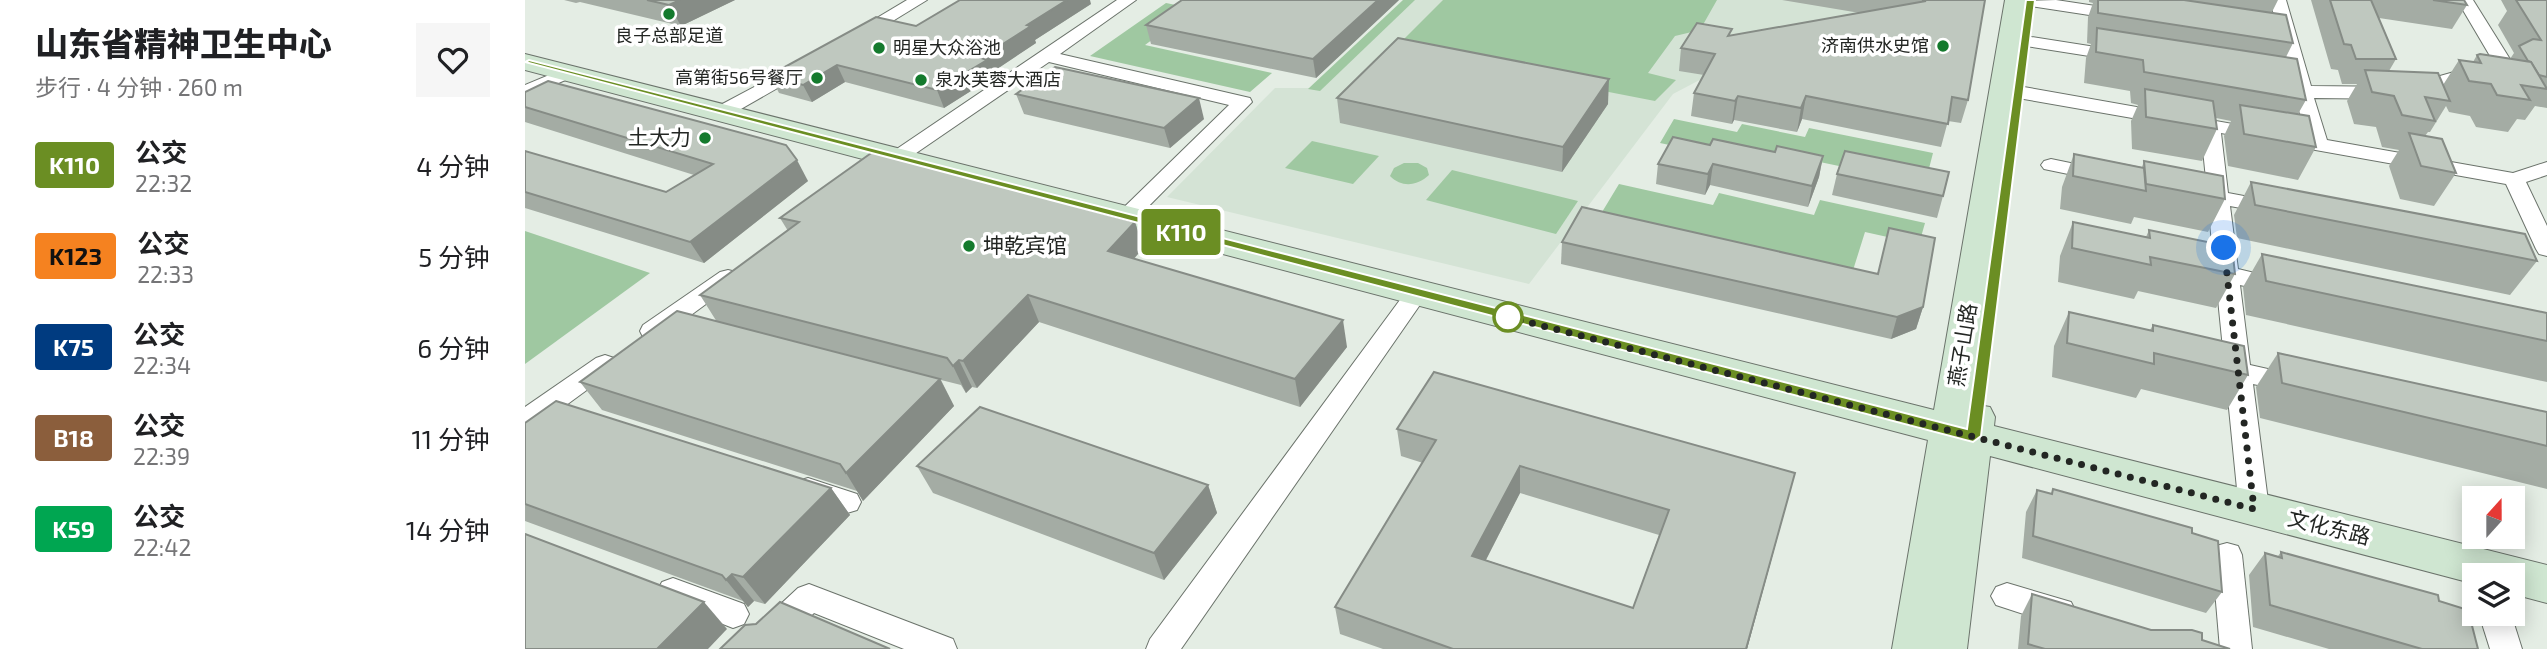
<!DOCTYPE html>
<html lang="zh">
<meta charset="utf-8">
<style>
:root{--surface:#fff;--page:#f6f6f6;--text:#202124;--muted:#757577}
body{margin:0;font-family:"Exo 2","Noto Sans SC",sans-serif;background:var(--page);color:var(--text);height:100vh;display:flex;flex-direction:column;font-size:26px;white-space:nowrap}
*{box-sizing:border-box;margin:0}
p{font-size:23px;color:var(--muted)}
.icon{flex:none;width:38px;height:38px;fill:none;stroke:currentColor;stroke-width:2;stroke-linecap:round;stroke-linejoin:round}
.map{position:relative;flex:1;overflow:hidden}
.panel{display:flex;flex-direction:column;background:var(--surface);width:525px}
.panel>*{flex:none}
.badge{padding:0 14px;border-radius:5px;font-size:24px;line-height:46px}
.needle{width:46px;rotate:21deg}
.fabs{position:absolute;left:1937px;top:486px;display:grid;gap:14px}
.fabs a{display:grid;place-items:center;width:63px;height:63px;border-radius:0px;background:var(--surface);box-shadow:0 4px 18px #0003;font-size:35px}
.you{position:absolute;width:35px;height:35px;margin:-18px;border:5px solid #fff;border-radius:50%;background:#1a73e8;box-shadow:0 0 0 10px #1a73e833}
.map>.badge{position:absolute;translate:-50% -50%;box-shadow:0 0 0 4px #fff}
.round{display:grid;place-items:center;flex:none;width:74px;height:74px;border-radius:0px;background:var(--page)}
.head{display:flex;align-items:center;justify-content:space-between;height:119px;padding:0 35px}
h1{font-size:33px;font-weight:800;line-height:52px}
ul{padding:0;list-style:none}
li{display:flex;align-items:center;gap:21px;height:91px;padding:0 35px}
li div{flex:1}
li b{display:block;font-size:26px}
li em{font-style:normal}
li .badge{min-width:77px;font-weight:700;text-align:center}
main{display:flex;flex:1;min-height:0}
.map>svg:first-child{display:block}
</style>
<main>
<section class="panel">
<div class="head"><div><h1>山东省精神卫生中心</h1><p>步行 · 4 分钟 · 260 m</p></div><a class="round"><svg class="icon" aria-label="heart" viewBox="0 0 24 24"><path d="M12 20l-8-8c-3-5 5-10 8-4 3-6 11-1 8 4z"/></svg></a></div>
<ul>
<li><span class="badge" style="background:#6b8e23;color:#fff">K110</span><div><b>公交</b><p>22:32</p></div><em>4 分钟</em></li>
<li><span class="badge" style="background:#f58220;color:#111">K123</span><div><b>公交</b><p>22:33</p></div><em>5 分钟</em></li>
<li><span class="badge" style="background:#003b80;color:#fff">K75</span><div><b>公交</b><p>22:34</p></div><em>6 分钟</em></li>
<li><span class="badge" style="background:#8b5e3c;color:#fff">B18</span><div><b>公交</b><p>22:39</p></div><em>11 分钟</em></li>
<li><span class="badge" style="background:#00a651;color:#fff">K59</span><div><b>公交</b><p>22:42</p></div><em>14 分钟</em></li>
</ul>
</section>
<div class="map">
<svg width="2022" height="649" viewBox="0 0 2022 649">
<rect width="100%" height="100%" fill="#e4ede4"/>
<path fill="#d4e3d5" d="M882 0H1343L1305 47 1186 74 1148 94 1004 284 642 197 750 88H786Z"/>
<g fill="#9fc8a1">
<path d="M878 0H890L795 91 783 89Z"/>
<path d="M918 0H1192L1175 30 1150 36 1123 73 1151 80 1130 101 868 50Z"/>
<path d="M641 3 818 39 647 25 620 45 747 73 725 92 565 56Z"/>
<path d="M1149 119 1212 132 1217 124 1280 137 1284 128 1408 153 1400 184 1242 151 1236 164 1135 143Z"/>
<path d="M787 141 854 156 828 184 760 168Z"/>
<path d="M879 163H893L902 168 904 175C892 186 877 188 865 176L869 168Z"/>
<path d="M927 170 1053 201 1031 234 901 200Z"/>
<path d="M1094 184 1188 205 1194 193 1289 215 1295 200 1400 223 1394 244 1340 232 1324 283 1071 222Z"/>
<path d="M0 231 125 273 0 364Z"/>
</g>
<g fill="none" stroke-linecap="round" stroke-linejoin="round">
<defs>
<g id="street">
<path d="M382 0H402L340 38 334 39 325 34Z"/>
<path d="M592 0H611L535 54 725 98 727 102 607 223H591L588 218 704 105 524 62 362 173H348L345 169 348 165Z"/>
<path d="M1531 0 1597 10 1605 15 1597 20 1505 6 1497 1Z"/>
<path d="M1745 0H1761L1786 86 1876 87 1968 61 1932 0H1948L1988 64 1985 68 1877 99 1789 98 1802 140 1988 173 2022 162V175L2001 182 2022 226V256L2014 254 2011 249 1981 184 1696 133 1703 193 1756 203 1759 208 1756 213 1748 214 1705 206 1713 269 1763 281 1767 286 1763 291 1755 294 1715 285 1725 365 1779 377 1783 384 1779 391 1770 393 1728 384 1744 509 1739 517 1729 521 1719 517 1714 509 1701 378 1680 372 1676 366 1680 360 1689 357 1699 359 1691 279 1669 274 1665 269 1669 264 1677 262 1689 264 1683 202 1660 196 1656 192 1660 188 1667 186 1682 189 1676 130 1493 98 1484 92 1493 86 1781 137Z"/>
<path d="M1500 36 1596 51 1605 56 1596 61 1494 45 1491 41 1494 37Z"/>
<path d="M278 61 284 62 287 66 284 70 202 117 195 119 185 113 188 109Z"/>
<path d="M41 68 50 73 47 77 0 98V85Z"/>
<path d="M1526 159 1584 171 1587 175 1584 179 1577 181 1519 169 1516 165 1519 161Z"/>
<path d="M203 270 211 272 215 277 211 282 136 337 127 339 118 337 115 331 118 325 195 272Z"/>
<path d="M891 286 899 289 903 294 899 299 656 649H621L625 639 883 289Z"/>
<path d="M80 355 89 358 93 364 89 370 10 428 0 431V407L71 358Z"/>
<path d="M283 478 332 494 336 502 332 510 322 513 273 497 269 489 273 481Z"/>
<path d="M1702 543 1713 546 1717 555 1727 649H1695L1687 555 1691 546Z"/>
<path d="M148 578 219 604 224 614 219 624 208 628 137 600 132 591 137 582Z"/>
<path d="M1482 583 1546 602 1551 612 1546 622 1535 626 1471 605 1466 596 1471 587Z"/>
<path d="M284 584 428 639 432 649H379L289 613 252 649H214L218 639 273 588Z"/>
<path d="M1954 614H1986L1997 649H1965Z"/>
</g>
<path id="secondary" d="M1480 0H1504L1447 404 1465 407 1470 417 1469 426 2022 565V603L1988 594V576H1950V584L1465 456 1442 649H1367L1403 440 0 70V54L1409 410Z"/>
</defs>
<use href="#street" stroke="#6b736b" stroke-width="2"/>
<use href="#secondary" stroke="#6b736b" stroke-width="2"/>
<use href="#street" fill="#fff" fill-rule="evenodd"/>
<use href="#secondary" fill="#cfe6d1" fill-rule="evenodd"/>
</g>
<g fill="#a4aca4" fill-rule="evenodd">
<path d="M39 0H210L156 26 55 2 51 3Z"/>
<path d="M874 0 791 78 626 44 621 25Z"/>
<path d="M1257 0H1460L1443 100 1436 123 1423 121 1416 147 1277 119 1272 132 1209 120 1207 124 1166 116 1169 93 1179 75 1154 71 1156 48 1207 36 1335 13Z"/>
<path d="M1564 0H1753L1747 12 1768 43 1761 57 1781 100 1773 114 1791 147 1773 180 1703 166 1699 136 1706 121 1691 118 1692 129 1677 161 1607 149 1606 121 1613 105 1606 103 1605 91 1559 83 1561 58 1566 44 1562 43 1563 17 1568 3 1564 2Z"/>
<path d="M1786 0H1939L1942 5 1927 29 1854 18 1871 59 1864 71 1918 85 1934 60 1948 62 1952 55 1985 59 1989 53 1973 25 1982 11 1976 0H2022V108L2010 106 2000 120 1992 119 1983 132 1951 127 1945 116 1924 112 1921 106 1905 132H1903L1900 136 1931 173 1909 206 1875 199 1864 166 1874 150 1857 147 1851 127 1829 124 1822 101 1832 84H1817L1813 70 1806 69Z"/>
<path d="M566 4 510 40 511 43 466 73 468 77 419 108 320 82 287 102 254 93 245 75 391 26Z"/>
<path d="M0 92 283 181 179 263 0 208V151L141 192 169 175 0 122Z"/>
<path d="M491 94 679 119 645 148 499 114Z"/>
<path d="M812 98 1083 104 1037 172 815 123Z"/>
<path d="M1185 145 1298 156 1294 177 1283 207 1185 185 1180 195 1131 184 1133 164Z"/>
<path d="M1549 154 1617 167 1619 161 1700 199 1683 232 1609 217 1606 224 1535 209 1537 187Z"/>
<path d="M1312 174 1418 196 1412 218 1307 195Z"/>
<path d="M1726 182 2012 261 1985 295 1712 238 1709 215Z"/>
<path d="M255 218 610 222 618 248 609 259 822 347 775 407 514 322 452 388 447 387 441 393 436 385 416 380 429 406 338 501 332 491 77 410 55 382 192 322 175 295 263 231Z"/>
<path d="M1548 222 1621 237 1624 230 1710 274 1691 308 1613 291 1609 299 1533 282 1535 256Z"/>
<path d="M1037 242 1352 274 1398 307 1391 329 1366 339 1036 264Z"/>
<path d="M1737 254 2022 313V382L1721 315 1718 287Z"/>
<path d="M1544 312 1625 330 1628 325 1723 375 1702 410 1616 389 1611 398 1527 377 1529 346Z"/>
<path d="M1753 353 2022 412V489L1735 418 1731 387Z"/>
<path d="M0 423 306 488 325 515 240 604 229 601 223 607 218 601 0 521Z"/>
<path d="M872 429 1270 473 1222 649H858L815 634 810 607 898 463 876 456ZM995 493 1134 535 1108 608 961 560Z"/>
<path d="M392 466 683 485 692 513 639 580 408 493Z"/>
<path d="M1528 489 1667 533 1697 592 1681 613 1497 558 1501 512 1512 490 1526 494Z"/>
<path d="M1756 552 1914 601 1953 649H1804L1728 627 1724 575 1740 553 1753 556Z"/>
<path d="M1507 594 1626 630 1677 640 1705 649H1493L1496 616Z"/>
</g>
<g fill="#868c86">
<path d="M155 0H210L156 26 144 5Z"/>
<path d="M542 0H565L566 4 510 40 511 43 466 73 468 77 419 108 412 90 502 25Z"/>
<path d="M853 0H874L791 78 788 59Z"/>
<path d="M312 65 320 82 287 102 278 85Z"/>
<path d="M1084 79 1083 104 1037 172 1038 147Z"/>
<path d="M1213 96 1209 120 1207 124 1210 101Z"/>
<path d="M1281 96 1277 119 1272 132 1276 108Z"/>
<path d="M674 98 679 119 645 148 639 128Z"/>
<path d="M1298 156 1294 177 1283 207 1287 186Z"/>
<path d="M272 160 283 181 179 263 165 242Z"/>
<path d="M1188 164 1185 185 1180 195 1183 174Z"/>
<path d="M610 222 618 248 592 278 583 251Z"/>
<path d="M503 295 514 322 452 388 438 361Z"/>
<path d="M1398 307 1391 329 1366 339 1372 317Z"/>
<path d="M818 320 822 347 775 407 770 379Z"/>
<path d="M434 360 447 387 441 393 428 366Z"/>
<path d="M415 379 429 406 338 501 321 473Z"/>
<path d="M995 466V493L949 583 947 556Z"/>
<path d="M1270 473 1222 649H1221Z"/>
<path d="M683 485 692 513 639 580 629 553Z"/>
<path d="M306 488 325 515 240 604 218 577Z"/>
<path d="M207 574 229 601 223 607 201 580Z"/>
<path d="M179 602 202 629 183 649H132Z"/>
</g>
<g fill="#bfc8bf" stroke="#868c86" stroke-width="2" fill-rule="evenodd">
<path d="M122 0H155L144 5Z"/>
<path d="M435 0H542L502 25 506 26 456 58 462 60 412 90 312 65 278 85 245 75 351 17 391 26Z"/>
<path d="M657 0H853L788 59 621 25Z"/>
<path d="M1397 0H1460L1443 100 1427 97 1423 124 1281 96 1276 108 1213 96 1210 101 1169 93 1190 54 1156 48 1172 23 1207 29 1203 36 1401 1Z"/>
<path d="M1573 0H1659L1761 15 1768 43 1573 13Z"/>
<path d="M1805 0H1846L1871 59H1831L1826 45 1819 44Z"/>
<path d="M1908 0H1939L1942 5Z"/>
<path d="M1991 0H2022V77L2014 75 2006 62 2003 61 1994 46 2008 39 2016 40Z"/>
<path d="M1572 28 1772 59 1781 100 1619 72 1618 60 1571 52Z"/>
<path d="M873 38 1084 79 1038 147 812 98Z"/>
<path d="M1955 54 2006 62 2022 89 1996 85 2005 100 1972 95 1966 84 1944 81 1934 60 1956 63 1952 55Z"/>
<path d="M530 67 674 98 639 128 491 94Z"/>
<path d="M1840 70 1913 73 1925 101 1900 97 1910 121 1877 115 1869 96 1847 92Z"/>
<path d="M23 81 261 145 272 160 165 242 0 192V151L141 192 188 164 0 107V92Z"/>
<path d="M1620 89 1688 101 1692 129 1621 117Z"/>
<path d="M1715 105 1784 116 1791 147 1719 134Z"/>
<path d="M1884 133 1917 139 1931 173 1896 166Z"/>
<path d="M1148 137 1185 145 1188 139 1250 152 1252 146 1298 156 1287 186 1188 164 1183 174 1133 164Z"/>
<path d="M349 151 610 222 583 251 818 320 770 379 503 295 438 361 434 360 428 366 422 358 175 295 274 222 255 218Z"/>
<path d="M1320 151 1424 172 1418 196 1312 174Z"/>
<path d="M1549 154 1619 168 1621 191 1548 176Z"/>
<path d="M1619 161 1698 176 1700 199 1621 184Z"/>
<path d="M1726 182 2000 234 2012 261 1730 205Z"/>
<path d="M1057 207 1353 274 1364 228 1410 238 1398 307 1372 317 1037 242Z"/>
<path d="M1548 222 1625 238 1624 230 1707 247 1710 274 1625 257 1626 265 1547 248Z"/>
<path d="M1737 254 2022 313V341L1741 281Z"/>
<path d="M152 311 415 379 321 473 315 464 55 382Z"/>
<path d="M1544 312 1628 331V325L1719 346 1723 375 1629 353V364L1542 343Z"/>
<path d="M1753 353 2022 412V446L1757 383Z"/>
<path d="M909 372 1270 473 1221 649H928L810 607 911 440 872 429ZM995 466 1144 510 1108 608 947 556Z"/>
<path d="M31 401 306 488 218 577 207 574 201 580 197 575 0 504V423Z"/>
<path d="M455 407 683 485 629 553 392 466Z"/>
<path d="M1528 489 1667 528V533L1693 541 1697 592 1508 536 1512 490 1527 494Z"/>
<path d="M0 534 179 602 132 649H0Z"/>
<path d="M1756 552 1913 595 1914 601 1943 610 1953 649H1897L1745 605 1740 553 1757 558Z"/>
<path d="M1507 594 1626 630H1667L1677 633V640L1705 649H1520L1503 644Z"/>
<path d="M255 602 365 649H195L220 625 231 624Z"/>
</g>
<path fill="#6b8e23" stroke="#fff" stroke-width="2" d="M1501 0H1510L1456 436 1448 442 0 62 4 60 1442 429Z"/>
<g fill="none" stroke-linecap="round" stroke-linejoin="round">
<path stroke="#232623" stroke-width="7" stroke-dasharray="0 12.6" d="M983 317 1729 509 1699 248"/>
</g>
<g fill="#147a2d" stroke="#fff" stroke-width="2.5">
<circle cx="144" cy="14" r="7"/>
<circle cx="1418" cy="46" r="7"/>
<circle cx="354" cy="48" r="7"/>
<circle cx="292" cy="78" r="7"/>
<circle cx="396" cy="80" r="7"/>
<circle cx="180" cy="138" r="7"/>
<circle cx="444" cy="246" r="7"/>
</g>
<circle fill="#fff" stroke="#6b8e23" stroke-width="3.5" cx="983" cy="317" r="14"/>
<g text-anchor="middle" stroke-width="7" stroke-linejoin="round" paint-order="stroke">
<g font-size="18" fill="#232623" stroke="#fff" text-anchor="end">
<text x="144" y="42" text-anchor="middle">良子总部足道</text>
<text x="1404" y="52">济南供水史馆</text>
<text x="368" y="54" text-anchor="start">明星大众浴池</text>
<text x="278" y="84">高第街56号餐厅</text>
<text x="410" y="86" text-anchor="start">泉水芙蓉大酒店</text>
</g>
<g font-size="21" fill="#232623" stroke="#fff" text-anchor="end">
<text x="166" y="145">土大力</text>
<text x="458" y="253" text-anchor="start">坤乾宾馆</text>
</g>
<g font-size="21" fill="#232623" stroke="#fff">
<text transform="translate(1438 345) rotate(-81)" y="7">燕子山路</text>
<text transform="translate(1804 528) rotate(14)" y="7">文化东路</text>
</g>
</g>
</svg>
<div class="fabs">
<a><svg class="needle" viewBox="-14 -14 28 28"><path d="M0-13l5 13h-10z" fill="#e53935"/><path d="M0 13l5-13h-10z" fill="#757577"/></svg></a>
<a><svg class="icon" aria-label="layers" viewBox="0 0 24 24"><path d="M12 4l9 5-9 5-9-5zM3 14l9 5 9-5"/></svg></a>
</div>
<div class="you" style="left:1699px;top:248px"></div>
<b class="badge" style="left:656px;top:232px;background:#6b8e23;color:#fff">K110</b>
</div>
</main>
